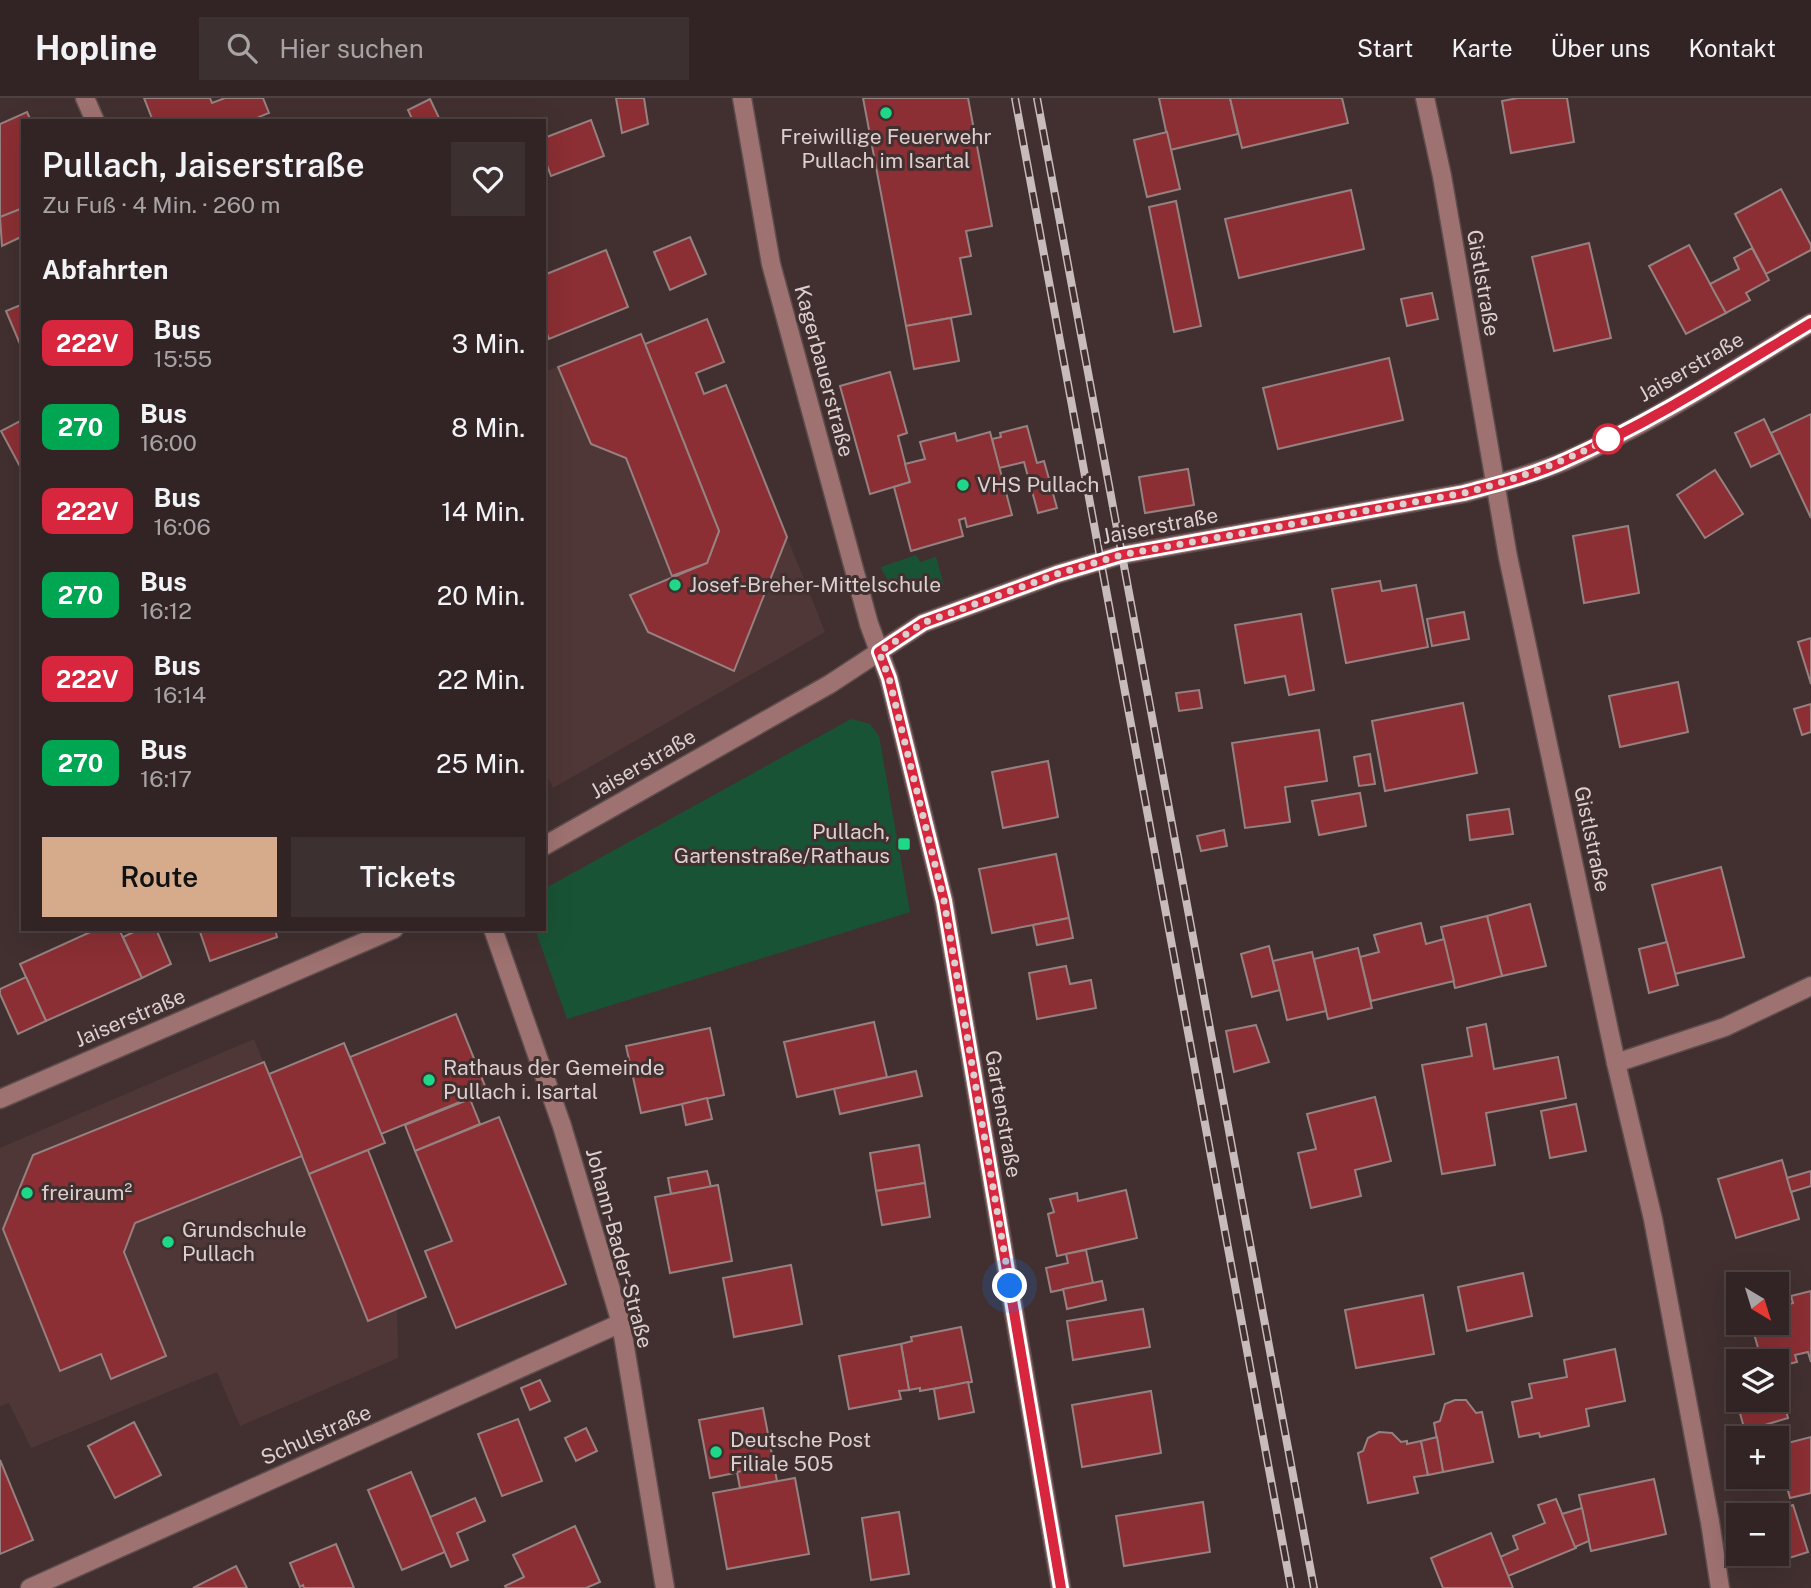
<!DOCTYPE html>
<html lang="de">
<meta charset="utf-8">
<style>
:root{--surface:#322424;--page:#3d3031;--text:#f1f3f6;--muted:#a8a4a6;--line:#4d4141;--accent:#d6ab8b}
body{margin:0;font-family:"Public Sans",sans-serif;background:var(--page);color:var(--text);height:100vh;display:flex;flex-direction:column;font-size:26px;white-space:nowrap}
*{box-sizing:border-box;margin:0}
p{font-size:23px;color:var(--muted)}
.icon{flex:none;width:38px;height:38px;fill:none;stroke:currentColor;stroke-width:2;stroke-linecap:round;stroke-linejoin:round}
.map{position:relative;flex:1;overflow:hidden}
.side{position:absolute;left:21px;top:21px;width:525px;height:812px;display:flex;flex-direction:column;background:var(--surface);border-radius:0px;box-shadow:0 7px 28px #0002,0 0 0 2px var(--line)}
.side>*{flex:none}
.badge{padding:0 14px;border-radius:10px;font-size:24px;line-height:46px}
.needle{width:46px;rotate:142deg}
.tools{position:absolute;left:1726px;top:1174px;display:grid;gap:14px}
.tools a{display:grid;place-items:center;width:63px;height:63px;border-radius:0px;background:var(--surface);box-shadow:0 7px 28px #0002,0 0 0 2px var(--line);font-size:35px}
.you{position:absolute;width:35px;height:35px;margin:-18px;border:5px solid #fff;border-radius:50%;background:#1a73e8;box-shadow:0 0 0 10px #1a73e833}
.map>.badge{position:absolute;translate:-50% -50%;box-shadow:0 0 0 4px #fff}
h2{padding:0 21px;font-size:26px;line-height:63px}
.round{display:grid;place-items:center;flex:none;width:74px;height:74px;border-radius:0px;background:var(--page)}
.head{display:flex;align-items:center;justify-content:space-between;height:119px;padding:0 21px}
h1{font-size:33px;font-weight:600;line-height:52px}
.action{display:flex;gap:14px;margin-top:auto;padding:14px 21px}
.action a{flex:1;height:80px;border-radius:0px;background:var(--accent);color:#111;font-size:28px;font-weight:600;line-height:80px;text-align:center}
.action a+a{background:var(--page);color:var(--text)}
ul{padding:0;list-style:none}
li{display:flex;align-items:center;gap:21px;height:84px;padding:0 21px}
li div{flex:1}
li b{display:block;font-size:26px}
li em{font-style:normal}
li .badge{min-width:77px;font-weight:700;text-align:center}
header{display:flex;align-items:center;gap:42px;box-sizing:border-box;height:98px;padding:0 35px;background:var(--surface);border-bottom:2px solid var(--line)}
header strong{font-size:33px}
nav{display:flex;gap:38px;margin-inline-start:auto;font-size:24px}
.search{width:490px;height:63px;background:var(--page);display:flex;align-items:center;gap:18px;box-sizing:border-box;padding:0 24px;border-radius:0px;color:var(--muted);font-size:26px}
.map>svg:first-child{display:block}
</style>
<header>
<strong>Hopline</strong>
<div class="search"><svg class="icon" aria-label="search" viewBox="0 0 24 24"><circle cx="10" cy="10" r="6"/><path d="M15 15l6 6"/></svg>Hier suchen</div>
<nav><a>Start</a><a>Karte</a><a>Über uns</a><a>Kontakt</a></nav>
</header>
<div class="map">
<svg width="1811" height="1490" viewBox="0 0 1811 1490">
<rect width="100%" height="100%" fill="#423030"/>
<g fill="#503737">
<path d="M707 221 724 264 696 275 703 296 726 287 825 534 553 690 544 671V274L641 236 645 246Z"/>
<path d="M254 941 368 1222 397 1211 398 1260 240 1328 217 1274 31 1350 9 1305 0 1308V1050Z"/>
</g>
<g fill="#195335">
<path d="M916 457 920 464 936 459 944 487C920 494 892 499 881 469Z"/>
<path d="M851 621 870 626 879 638 910 814 567 921 535 831H544V791Z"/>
</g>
<g fill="#8b2f34" stroke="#968180" stroke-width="2">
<path d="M144 0H210L212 5 225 0H263L269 15 249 23H153Z"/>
<path d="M616 0H644L648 26 622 35Z"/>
<path d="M863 0H968L992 128 966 133 971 158 960 160 971 216 906 228Z"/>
<path d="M1159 0H1230L1238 36 1170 52Z"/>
<path d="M1230 0H1342L1348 25 1242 50Z"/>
<path d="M1518 0H1567L1574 44 1511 55 1502 3Z"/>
<path d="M430 1 440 22 413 23 408 12Z"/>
<path d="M27 14 31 23H23V110L0 119V26Z"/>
<path d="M591 22 604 58 551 78 544 59V40Z"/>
<path d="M1167 34 1180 91 1147 99 1134 42Z"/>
<path d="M1781 91 1811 147V152L1766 176 1735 116Z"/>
<path d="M1351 92 1364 151 1239 180 1225 121Z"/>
<path d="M1176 103 1201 228 1174 234 1149 109Z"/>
<path d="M23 110V138L2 148 0 119Z"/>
<path d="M690 139 706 176 670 192 654 154Z"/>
<path d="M1589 145 1611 240 1554 253 1532 159Z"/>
<path d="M1689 147 1726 215 1686 236 1649 168Z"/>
<path d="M1752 150 1769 182 1746 195 1750 202 1726 215 1710 186 1739 171 1734 160Z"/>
<path d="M606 152 628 209 549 241 544 228V177Z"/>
<path d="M1432 195 1438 221 1407 228 1401 201Z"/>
<path d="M23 206V253L6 213Z"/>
<path d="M951 220 959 263 914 271 906 228Z"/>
<path d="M707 221 724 264 696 275 704 296 726 287 787 439 734 573 648 534 630 497 707 465 719 433 645 246Z"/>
<path d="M641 236 719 433 707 465 672 478 626 360 591 346 558 269Z"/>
<path d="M1389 260 1403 322 1278 351 1263 290Z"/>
<path d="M890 274 907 335 898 338 910 384 870 396 840 288Z"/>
<path d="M1811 316V420L1771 335Z"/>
<path d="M1764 321 1780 355 1751 369 1735 335Z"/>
<path d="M22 322 23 324V374L1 333Z"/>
<path d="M1027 328 1037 365 1044 363 1057 410 1038 415 1024 364 999 370 992 341 1001 339 1000 335Z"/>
<path d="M990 334 1012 417 967 429 965 420 959 422 963 438 911 453 894 389 910 384 905 366 925 361 920 344 955 335 957 343Z"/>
<path d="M1188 371 1194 407 1145 415 1139 379Z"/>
<path d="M1715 372 1743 416 1705 440 1677 397Z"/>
<path d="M1628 428 1639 495 1584 505 1573 438Z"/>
<path d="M1380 483 1382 493 1416 487 1428 549 1346 565 1332 491Z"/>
<path d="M1464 514 1469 541 1432 548 1427 521Z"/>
<path d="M1301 516 1314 592 1289 597 1285 578 1245 585 1235 527Z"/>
<path d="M1811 540V586L1798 544Z"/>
<path d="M1678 584 1688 634 1620 649 1609 598Z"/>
<path d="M1199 592 1202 610 1179 613 1176 595Z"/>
<path d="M1463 605 1477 675 1385 693 1372 623Z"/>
<path d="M1811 606V634L1802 637 1794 611Z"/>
<path d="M1319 632 1327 683 1285 689 1290 724 1245 730 1232 645Z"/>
<path d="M1370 656 1375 686 1359 688 1354 659Z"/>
<path d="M1048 663 1058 719 1003 730 992 674Z"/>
<path d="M1360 695 1366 728 1319 737 1312 703Z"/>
<path d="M1509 711 1513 736 1470 742 1467 717Z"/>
<path d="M1224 732 1227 748 1201 753 1197 738Z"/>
<path d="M1056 756 1069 820 992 835 979 771Z"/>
<path d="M1721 769 1744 859 1675 876 1652 787Z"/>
<path d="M1530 806 1546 868 1502 878 1487 818Z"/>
<path d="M1487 818 1502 878 1455 890 1441 829Z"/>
<path d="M1069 820 1073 840 1037 847 1033 827Z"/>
<path d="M1421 825 1426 846 1444 841 1454 883 1371 903 1360 859 1379 854 1374 837Z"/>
<path d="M97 831H119L142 880 46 923 20 866Z"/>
<path d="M140 831H156L171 866 142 880 123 839Z"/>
<path d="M199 831H275L277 839 210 863Z"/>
<path d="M1667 844 1678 887 1649 895 1639 851Z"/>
<path d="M1269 848 1280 892 1252 899 1241 856Z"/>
<path d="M1358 850 1372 910 1328 921 1314 861Z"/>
<path d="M1312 854 1326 913 1287 922 1273 863Z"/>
<path d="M1066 868 1070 886 1091 882 1096 910 1037 921 1029 875Z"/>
<path d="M26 879 46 923 18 936 0 896V891Z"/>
<path d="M456 916 487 993 381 1036 350 959Z"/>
<path d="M874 924 887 979 797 999 784 944Z"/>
<path d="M1486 926 1494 971 1558 959 1566 1000 1486 1015 1495 1067 1442 1076 1422 967 1472 958 1467 930Z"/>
<path d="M1256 927 1269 964 1234 974 1226 933Z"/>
<path d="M710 930 724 997 641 1015 626 948Z"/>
<path d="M344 945 385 1045 309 1076 269 976Z"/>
<path d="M264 964 302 1058 135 1125 124 1154 166 1258 111 1281 101 1256 60 1273 3 1131 33 1057Z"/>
<path d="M916 973 922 998 840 1016 834 991Z"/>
<path d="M1375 999 1391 1063 1355 1072 1361 1098 1311 1110 1298 1055 1316 1051 1307 1016Z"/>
<path d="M707 1000 712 1021 686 1027 682 1006Z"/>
<path d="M470 1001 480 1026 415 1053 405 1027Z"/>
<path d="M1576 1006 1586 1053 1550 1060 1541 1013Z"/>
<path d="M499 1019 566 1186 456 1230 425 1153 452 1143 415 1053Z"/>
<path d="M919 1047 925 1085 876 1093 870 1055Z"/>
<path d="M368 1052 426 1199 368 1223 309 1076Z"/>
<path d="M1782 1062 1799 1121 1736 1140 1718 1081Z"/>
<path d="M707 1073 711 1089 671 1096 668 1080Z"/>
<path d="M1811 1073V1088L1791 1094 1787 1080Z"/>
<path d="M925 1085 930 1119 882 1127 876 1093Z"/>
<path d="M718 1087 732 1163 670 1175 655 1099Z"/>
<path d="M1126 1092 1137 1140 1057 1158 1048 1116 1054 1114 1050 1101 1077 1095 1078 1103Z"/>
<path d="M1086 1152 1093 1185 1051 1194 1046 1170 1068 1165 1066 1156Z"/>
<path d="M791 1167 802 1226 734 1239 723 1180Z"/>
<path d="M1523 1175 1532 1218 1467 1233 1458 1189Z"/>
<path d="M1102 1183 1106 1202 1067 1211 1063 1191Z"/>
<path d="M1811 1193V1264L1808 1254 1795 1257 1797 1264 1776 1269V1264H1762L1751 1225H1776V1196L1779 1195 1782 1208 1793 1205 1791 1198Z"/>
<path d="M1423 1197 1434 1256 1356 1270 1345 1212Z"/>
<path d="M1143 1211 1150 1249 1073 1262 1067 1223Z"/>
<path d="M961 1229 972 1284 920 1293V1290L909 1292 901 1246 912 1243 911 1239Z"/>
<path d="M901 1246 909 1292 899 1293 901 1301 849 1311 839 1258Z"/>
<path d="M1615 1251 1625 1303 1586 1311 1589 1328 1540 1339 1539 1335 1519 1339 1512 1304 1532 1300 1529 1286 1567 1279 1564 1262Z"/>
<path d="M540 1282 550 1303 530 1312 521 1290Z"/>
<path d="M968 1284 974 1314 939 1321 934 1291Z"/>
<path d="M1776 1286H1779L1788 1320 1745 1333 1735 1298 1738 1297V1302H1776Z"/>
<path d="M1151 1293 1161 1355 1082 1369 1072 1307Z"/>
<path d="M1455 1302H1466L1476 1315 1482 1314 1493 1364 1443 1374 1434 1325 1440 1323 1445 1306Z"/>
<path d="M763 1310 774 1367 710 1380 699 1322Z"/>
<path d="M518 1321 542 1383 502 1398 478 1336Z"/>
<path d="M134 1324 161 1377 115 1400 88 1348Z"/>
<path d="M586 1330 597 1353 576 1363 565 1340Z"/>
<path d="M1379 1334 1392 1335 1401 1344 1407 1343V1346L1421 1343 1428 1377 1414 1379 1418 1395 1368 1405 1358 1355 1363 1353 1368 1340Z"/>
<path d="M1437 1339 1443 1374 1428 1377 1421 1343Z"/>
<path d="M1811 1339V1395L1790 1400 1776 1348Z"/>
<path d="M0 1362 33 1442 0 1456Z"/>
<path d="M774 1367 777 1383 740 1390 737 1374Z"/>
<path d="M411 1374 445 1454 402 1472 368 1392Z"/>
<path d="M795 1380 809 1456 727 1471 713 1395Z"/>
<path d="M1654 1381 1666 1436 1591 1453 1579 1397Z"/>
<path d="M475 1400 485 1423 457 1435 468 1462 451 1469 430 1419Z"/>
<path d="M1556 1401 1576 1450 1508 1478 1500 1459 1518 1451 1513 1438 1545 1425 1538 1407Z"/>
<path d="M1203 1404 1210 1454 1124 1468 1116 1418Z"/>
<path d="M1793 1407 1808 1454 1773 1465 1770 1456H1776V1418H1760Z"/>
<path d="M1582 1410 1589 1443 1575 1449 1562 1416Z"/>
<path d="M899 1414 909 1476 871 1482 862 1420Z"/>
<path d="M575 1428 600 1484 586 1490H506L505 1488 524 1479 513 1457Z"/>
<path d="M1491 1435 1513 1490H1443L1431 1460Z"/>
<path d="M336 1446 354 1490H304L303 1487 300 1489 290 1465Z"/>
<path d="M236 1468 247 1490H193Z"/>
</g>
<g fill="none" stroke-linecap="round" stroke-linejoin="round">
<defs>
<g id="minor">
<path d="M85 0 95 23"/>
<path d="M742 0 771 166 869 526 889 580 944 803 1061 1490"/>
<path d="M1425 0 1442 78 1508 459 1616 965 1653 1121 1710 1424 1720 1490"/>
<path d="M544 748 830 586 923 525 1057 476 1121 457 1464 395C1498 386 1533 376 1565 363 1651 326 1731 273 1811 225"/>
<path d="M493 831 562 1028 621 1225 665 1490"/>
<path d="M1616 965 1725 929 1811 888"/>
<path d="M0 1001 394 831"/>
<path d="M30 1490 621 1225"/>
</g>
</defs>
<use href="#minor" stroke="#5e4d4d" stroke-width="21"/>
<use href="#minor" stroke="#9e7270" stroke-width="18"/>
<defs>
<g id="rail">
<path d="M1015 0 1291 1490"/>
<path d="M1037 0 1314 1490"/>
</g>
</defs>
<use href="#rail" stroke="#c8bbbb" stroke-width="8"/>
<use href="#rail" stroke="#423030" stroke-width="5" stroke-dasharray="16" stroke-linecap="butt"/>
</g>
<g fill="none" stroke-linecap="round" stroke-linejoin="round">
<defs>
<path id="line" d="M1061 1490 944 803 889 580 879 554 923 525 1057 476 1121 457 1464 395C1498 386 1534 377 1566 362 1652 324 1731 273 1811 225"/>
</defs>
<use href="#line" stroke="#fff" stroke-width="16"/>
<use href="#line" stroke="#d7263d" stroke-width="10"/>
<path stroke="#dbcfcf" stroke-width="7" stroke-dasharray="0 12.6" d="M1010 1188 944 803 889 580 879 554 923 525 1057 476 1121 457 1464 395C1514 382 1562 365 1608 341"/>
</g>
<g fill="#1fd887" stroke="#423030" stroke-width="2.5">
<circle cx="886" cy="15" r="7"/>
<circle cx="963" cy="387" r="7"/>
<circle cx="675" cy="487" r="7"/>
<rect x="897" y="739" width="14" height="14" rx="3.5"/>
<circle cx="429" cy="982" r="7"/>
<circle cx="27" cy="1095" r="7"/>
<circle cx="168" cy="1144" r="7"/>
<circle cx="716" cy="1354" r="7"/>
</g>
<circle fill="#fff" stroke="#d7263d" stroke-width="3.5" cx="1608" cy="341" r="14"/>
<g text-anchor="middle" stroke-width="6" stroke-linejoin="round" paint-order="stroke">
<g font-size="21" fill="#dbcfcf" stroke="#423030" text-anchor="start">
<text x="886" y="46" text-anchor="middle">Freiwillige Feuerwehr<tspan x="886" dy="24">Pullach im Isartal</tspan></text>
<text x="977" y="394">VHS Pullach</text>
<text x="689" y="494">Josef-Breher-Mittelschule</text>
<text x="890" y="741" text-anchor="end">Pullach,<tspan x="890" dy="24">Gartenstraße/Rathaus</tspan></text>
<text x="443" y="977">Rathaus der Gemeinde<tspan x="443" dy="24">Pullach i. Isartal</tspan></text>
<text x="41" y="1102">freiraum²</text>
<text x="182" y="1139">Grundschule<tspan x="182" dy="24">Pullach</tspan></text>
<text x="730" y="1349">Deutsche Post<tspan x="730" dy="24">Filiale 505</tspan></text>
</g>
<g font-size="21" fill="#dbcfcf" stroke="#423030">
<text transform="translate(1483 185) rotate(80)" y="7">Gistlstraße</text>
<text transform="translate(1691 269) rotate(-30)" y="7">Jaiserstraße</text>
<text transform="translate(824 273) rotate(75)" y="7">Kagerbauerstraße</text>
<text transform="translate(1160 428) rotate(-11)" y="7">Jaiserstraße</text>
<text transform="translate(643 666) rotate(-30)" y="7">Jaiserstraße</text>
<text transform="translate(1592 741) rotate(78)" y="7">Gistlstraße</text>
<text transform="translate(130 920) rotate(-23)" y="7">Jaiserstraße</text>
<text transform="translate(1003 1016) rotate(80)" y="7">Gartenstraße</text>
<text transform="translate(619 1150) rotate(75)" y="7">Johann-Bader-Straße</text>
<text transform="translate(316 1337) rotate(-24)" y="7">Schulstraße</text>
</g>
</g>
</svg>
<div class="tools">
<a><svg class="needle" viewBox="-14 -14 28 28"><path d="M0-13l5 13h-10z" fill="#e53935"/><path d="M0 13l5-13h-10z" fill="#a8a4a6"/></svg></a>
<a><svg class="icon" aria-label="layers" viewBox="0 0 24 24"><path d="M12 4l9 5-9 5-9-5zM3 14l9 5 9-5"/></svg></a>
<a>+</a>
<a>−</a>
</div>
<div class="you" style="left:1010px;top:1188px"></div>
<section class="side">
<div class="head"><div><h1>Pullach, Jaiserstraße</h1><p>Zu Fuß · 4 Min. · 260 m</p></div><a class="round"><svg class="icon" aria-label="heart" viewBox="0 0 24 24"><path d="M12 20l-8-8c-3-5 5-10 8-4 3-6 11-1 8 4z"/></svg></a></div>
<h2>Abfahrten</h2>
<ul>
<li><span class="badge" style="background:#d7263d;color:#fff">222V</span><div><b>Bus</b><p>15:55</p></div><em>3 Min.</em></li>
<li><span class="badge" style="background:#00a651;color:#fff">270</span><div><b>Bus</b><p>16:00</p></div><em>8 Min.</em></li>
<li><span class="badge" style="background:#d7263d;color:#fff">222V</span><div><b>Bus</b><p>16:06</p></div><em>14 Min.</em></li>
<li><span class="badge" style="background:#00a651;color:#fff">270</span><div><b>Bus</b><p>16:12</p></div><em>20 Min.</em></li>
<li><span class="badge" style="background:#d7263d;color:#fff">222V</span><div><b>Bus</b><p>16:14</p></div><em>22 Min.</em></li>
<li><span class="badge" style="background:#00a651;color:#fff">270</span><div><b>Bus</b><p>16:17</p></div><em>25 Min.</em></li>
</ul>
<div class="action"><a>Route</a><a>Tickets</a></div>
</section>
</div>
